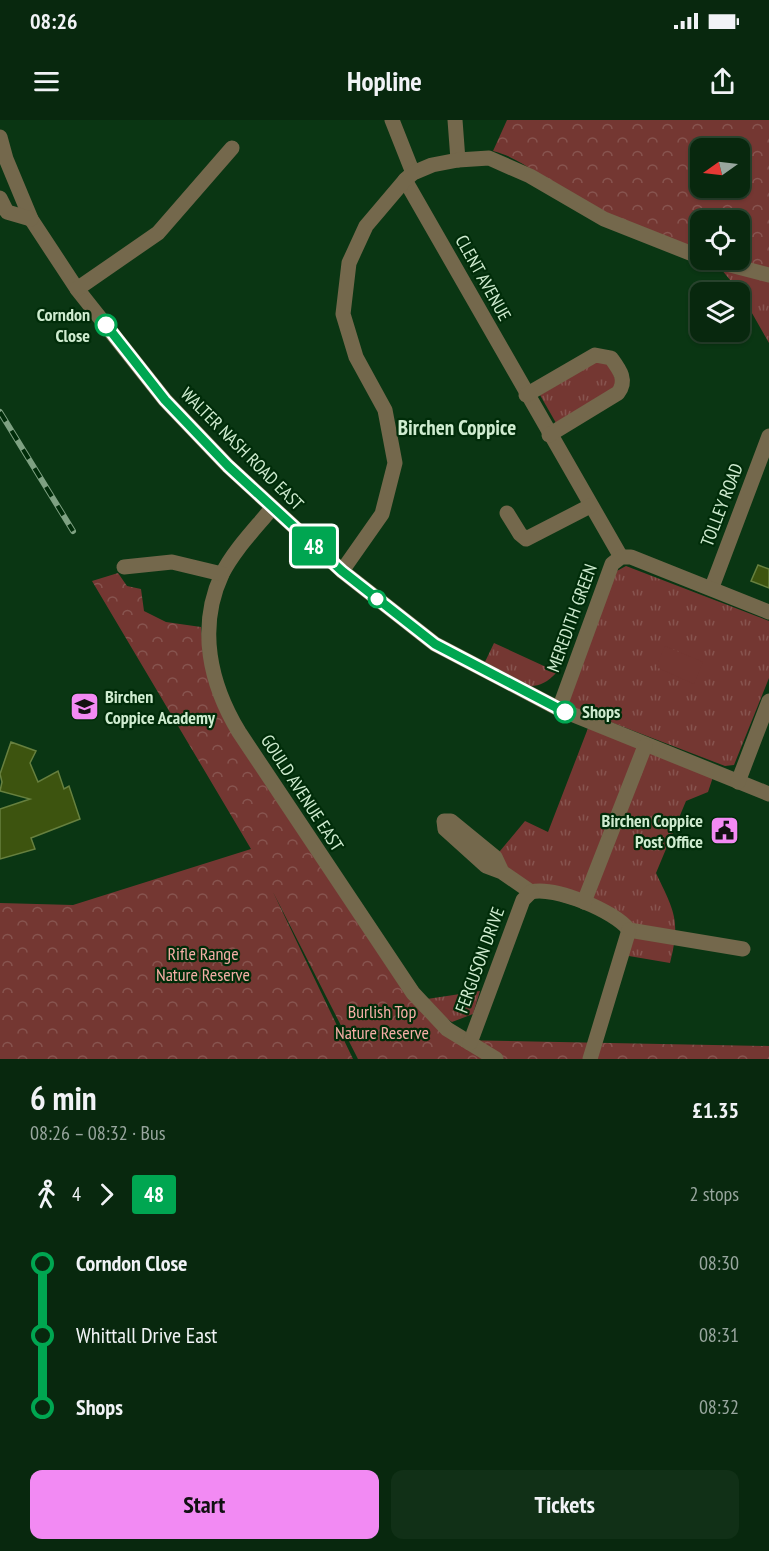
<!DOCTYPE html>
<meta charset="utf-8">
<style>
:root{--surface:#08280e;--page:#113017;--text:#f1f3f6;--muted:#98a69e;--line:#29442e;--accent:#f28af3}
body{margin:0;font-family:"PT Sans Narrow",sans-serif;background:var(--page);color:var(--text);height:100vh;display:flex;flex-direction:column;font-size:22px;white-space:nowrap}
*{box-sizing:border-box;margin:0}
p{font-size:20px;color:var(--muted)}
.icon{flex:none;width:33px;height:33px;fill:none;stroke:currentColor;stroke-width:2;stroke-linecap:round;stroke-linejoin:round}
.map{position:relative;height:939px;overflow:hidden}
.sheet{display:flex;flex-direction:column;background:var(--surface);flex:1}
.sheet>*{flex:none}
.badge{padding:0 12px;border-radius:4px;font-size:21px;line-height:39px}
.needle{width:39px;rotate:256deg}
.tools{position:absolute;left:690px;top:18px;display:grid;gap:12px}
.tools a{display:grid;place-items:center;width:60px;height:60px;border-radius:12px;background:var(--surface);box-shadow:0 2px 4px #0004,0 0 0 2px var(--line);font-size:30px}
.map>.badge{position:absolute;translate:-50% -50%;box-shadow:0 0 0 3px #fff}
.legs{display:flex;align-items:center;gap:9px;height:66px;padding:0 30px;font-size:20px}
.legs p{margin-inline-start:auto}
.summary{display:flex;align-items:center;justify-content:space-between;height:102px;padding:0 30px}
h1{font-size:33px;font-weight:700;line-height:45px}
.button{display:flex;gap:12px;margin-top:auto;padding:12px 30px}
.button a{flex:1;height:69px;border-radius:12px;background:var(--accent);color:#111;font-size:24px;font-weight:700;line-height:69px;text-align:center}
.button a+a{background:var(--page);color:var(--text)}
ul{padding:0 30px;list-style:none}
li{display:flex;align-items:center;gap:21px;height:72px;font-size:22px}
li i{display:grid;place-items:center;width:9px;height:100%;margin:0 8px;background:currentColor}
li i::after{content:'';width:15px;height:15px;margin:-8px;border:4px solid;border-radius:50%;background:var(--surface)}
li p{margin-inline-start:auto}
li:first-child i{background:linear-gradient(#0000 50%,currentColor 0)}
li:last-child i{background:linear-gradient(currentColor 50%,#0000 0)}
.status{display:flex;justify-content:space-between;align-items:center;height:42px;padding:0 30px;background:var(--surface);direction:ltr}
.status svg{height:16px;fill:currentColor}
header{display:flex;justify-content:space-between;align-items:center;height:78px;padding:0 30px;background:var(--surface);font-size:27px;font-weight:700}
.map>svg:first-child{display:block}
</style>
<div class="status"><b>08:26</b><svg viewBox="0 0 49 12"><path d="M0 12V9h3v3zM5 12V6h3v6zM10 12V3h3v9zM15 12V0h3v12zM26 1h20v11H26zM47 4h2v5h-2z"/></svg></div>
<header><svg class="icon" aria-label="menu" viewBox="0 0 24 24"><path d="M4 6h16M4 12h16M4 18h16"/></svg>Hopline<svg class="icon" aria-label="share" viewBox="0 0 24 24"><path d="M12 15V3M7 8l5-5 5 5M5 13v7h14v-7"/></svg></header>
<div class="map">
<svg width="769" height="939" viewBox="0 0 769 939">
<defs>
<pattern id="grass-tufts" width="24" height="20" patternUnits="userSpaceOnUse" patternTransform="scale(1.5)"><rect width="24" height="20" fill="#743732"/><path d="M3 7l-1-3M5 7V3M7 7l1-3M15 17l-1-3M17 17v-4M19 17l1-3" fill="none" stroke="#87544f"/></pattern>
<pattern id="park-crowns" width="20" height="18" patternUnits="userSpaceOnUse" patternTransform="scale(1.5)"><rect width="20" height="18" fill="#743732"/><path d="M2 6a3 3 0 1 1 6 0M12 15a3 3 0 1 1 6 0" fill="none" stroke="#87544f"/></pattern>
</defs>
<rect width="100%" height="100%" fill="#0a3613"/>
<g fill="url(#grass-tufts)">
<path d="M721 149 769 160V223L740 172Z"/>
<path d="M599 240 608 242 618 265 556 303 540 275Z"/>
<path d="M626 446 769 501V558L734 645 725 646 574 588 569 584 570 576 613 453Z"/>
<path d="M494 523 557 552C531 581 511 558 484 544Z"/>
<path d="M590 603 714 654 708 672 686 681 656 753C674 791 681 800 670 843L623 835V801L531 772 495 737 525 701 548 712Z"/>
<path d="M480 871 473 894 452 902 441 895 427 879Z"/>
</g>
<g fill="url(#park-crowns)" fill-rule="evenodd">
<path d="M507 0H769V150L722 140H740V100H700V133C654 116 608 96 565 72 541 58 521 38 493 31ZM700 28H740V68H700Z"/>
<path d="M118 453 127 466 141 469 144 491 166 502 201 507 203 534 226 603 456 920 769 926V939H358L273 772 353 939H0V783L73 785 251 729 92 461Z"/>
</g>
<path fill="#743732" d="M665 526 703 542 694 564 656 547Z"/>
<g fill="#3d540f" stroke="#67803f" stroke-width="1.5">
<path d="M758 445 769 449V468L751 461Z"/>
<path d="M11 622 36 631 30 643 38 662 58 651 64 669 69 666 80 699 31 718 35 729 0 739V689L30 679 0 671 2 662 0 654Z"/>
</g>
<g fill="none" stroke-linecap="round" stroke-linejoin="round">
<g stroke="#74684c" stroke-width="15">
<path d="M392 0 413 53"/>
<path d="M455 0 458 40"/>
<path d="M0 17 6 39 31 99 77 169 165 280 228 346 342 451 435 524 559 589 769 674"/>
<path d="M405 60 621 437"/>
<path d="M0 78 7 92 31 99"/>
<path d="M711 140 769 155"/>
<path d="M77 169 158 113 232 28"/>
<path d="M526 275 595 235 611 238C619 249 628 260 618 273L549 315"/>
<path d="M272 388C255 409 234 430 222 454 197 508 210 564 239 612L413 873 447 909 496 939"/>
<path d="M507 393 520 414 526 419 590 386"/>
<path d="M124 447 172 442 222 454"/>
<path d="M342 451 382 394 395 343 385 290 356 237 343 194 349 143 366 106 405 60 413 53 432 45 458 40 489 38 530 56 604 99 700 137"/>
<path d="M712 467 769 316"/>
<path d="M559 589 612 444 621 437H631L769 492"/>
<path d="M738 662 769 581"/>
<path d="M502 752 495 737 451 701H444L445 709 486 746 502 752 531 772C554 766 615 791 629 810L743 829"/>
<path d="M584 782 645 626"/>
<path d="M470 923 523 780 531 772"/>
<path d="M590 939 629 810"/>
</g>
<defs>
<path id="rail" d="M0 292 73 411"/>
</defs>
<use href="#rail" stroke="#7ea182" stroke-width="6"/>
<use href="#rail" stroke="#002c09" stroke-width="4" stroke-dasharray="11" stroke-linecap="butt"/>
</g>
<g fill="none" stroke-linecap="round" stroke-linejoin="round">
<defs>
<path id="line-1" d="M106 205 165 280 228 346 342 451 435 524 565 592"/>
</defs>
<use href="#line-1" stroke="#fff" stroke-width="14"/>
<use href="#line-1" stroke="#00a651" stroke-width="9"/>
</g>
<defs>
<symbol id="school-square" viewBox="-11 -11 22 22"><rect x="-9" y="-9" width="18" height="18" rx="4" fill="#f28af3" stroke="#002c09"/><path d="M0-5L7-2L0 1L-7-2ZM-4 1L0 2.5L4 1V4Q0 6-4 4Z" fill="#111"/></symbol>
<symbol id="civic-square" viewBox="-11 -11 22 22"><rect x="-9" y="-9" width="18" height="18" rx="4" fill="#f28af3" stroke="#002c09"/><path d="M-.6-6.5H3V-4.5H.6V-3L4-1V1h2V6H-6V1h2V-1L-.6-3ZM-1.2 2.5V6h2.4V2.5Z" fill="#111"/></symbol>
</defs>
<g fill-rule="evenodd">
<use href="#school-square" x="68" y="570" width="33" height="33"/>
<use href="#civic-square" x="708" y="694" width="33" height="33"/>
</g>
<g fill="#fff" stroke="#00a651" stroke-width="3">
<circle cx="106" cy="205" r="10"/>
<circle cx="377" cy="479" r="8"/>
<circle cx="565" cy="592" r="10"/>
</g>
<g text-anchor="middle" stroke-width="4.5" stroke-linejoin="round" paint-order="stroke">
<g font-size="18" fill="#cfecd0" stroke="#002c09">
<text transform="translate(483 158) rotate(61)" y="6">CLENT AVENUE</text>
<text transform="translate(242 329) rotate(45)" y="6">WALTER NASH ROAD EAST</text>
<text transform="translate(722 385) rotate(-69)" y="6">TOLLEY ROAD</text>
<text transform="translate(572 498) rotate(-70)" y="6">MEREDITH GREEN</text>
<text transform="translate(302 673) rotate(57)" y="6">GOULD AVENUE EAST</text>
<text transform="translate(480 840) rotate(-70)" y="6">FERGUSON DRIVE</text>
</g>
<g font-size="18" font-weight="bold" fill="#cfecd0" stroke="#002c09" text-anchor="end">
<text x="90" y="201">Corndon<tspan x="90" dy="21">Close</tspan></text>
<text x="582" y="598" text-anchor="start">Shops</text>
</g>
<g font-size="18" font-weight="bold" fill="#cfecd0" stroke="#002c09" text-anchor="start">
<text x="105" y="583">Birchen<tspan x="105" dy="21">Coppice Academy</tspan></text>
<text x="703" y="707" text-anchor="end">Birchen Coppice<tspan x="703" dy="21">Post Office</tspan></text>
</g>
<g font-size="18" fill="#f5aea6" stroke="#002c09">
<text x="203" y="840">Rifle Range<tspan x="203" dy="21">Nature Reserve</tspan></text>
<text x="382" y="898">Burlish Top<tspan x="382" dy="21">Nature Reserve</tspan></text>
</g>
<g font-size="21" font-weight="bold" fill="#cfecd0" stroke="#002c09">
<text x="457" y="315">Birchen Coppice</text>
</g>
</g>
</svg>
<div class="tools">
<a><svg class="needle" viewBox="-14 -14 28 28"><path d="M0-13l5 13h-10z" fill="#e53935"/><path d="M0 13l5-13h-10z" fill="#98a69e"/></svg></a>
<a><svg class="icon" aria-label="locate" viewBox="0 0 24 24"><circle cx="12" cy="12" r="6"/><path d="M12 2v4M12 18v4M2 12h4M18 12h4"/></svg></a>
<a><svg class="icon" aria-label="layers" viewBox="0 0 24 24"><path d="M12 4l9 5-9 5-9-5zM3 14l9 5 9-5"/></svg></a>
</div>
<b class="badge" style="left:314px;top:426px;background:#00a651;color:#fff">48</b>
</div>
<section class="sheet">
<div class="summary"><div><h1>6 min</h1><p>08:26 – 08:32 · Bus</p></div><b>£1.35</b></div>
<div class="legs"><svg class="icon" aria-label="walk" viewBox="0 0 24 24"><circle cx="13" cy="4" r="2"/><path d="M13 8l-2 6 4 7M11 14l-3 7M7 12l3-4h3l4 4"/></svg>4<svg class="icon" aria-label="forward" viewBox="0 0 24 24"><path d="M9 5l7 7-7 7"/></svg><b class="badge" style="background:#00a651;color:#fff">48</b><p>2 stops</p></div>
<ul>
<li><i style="color:#00a651"></i><b>Corndon Close</b><p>08:30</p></li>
<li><i style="color:#00a651"></i><span>Whittall Drive East</span><p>08:31</p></li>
<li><i style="color:#00a651"></i><b>Shops</b><p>08:32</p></li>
</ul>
<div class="button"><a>Start</a><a>Tickets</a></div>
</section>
